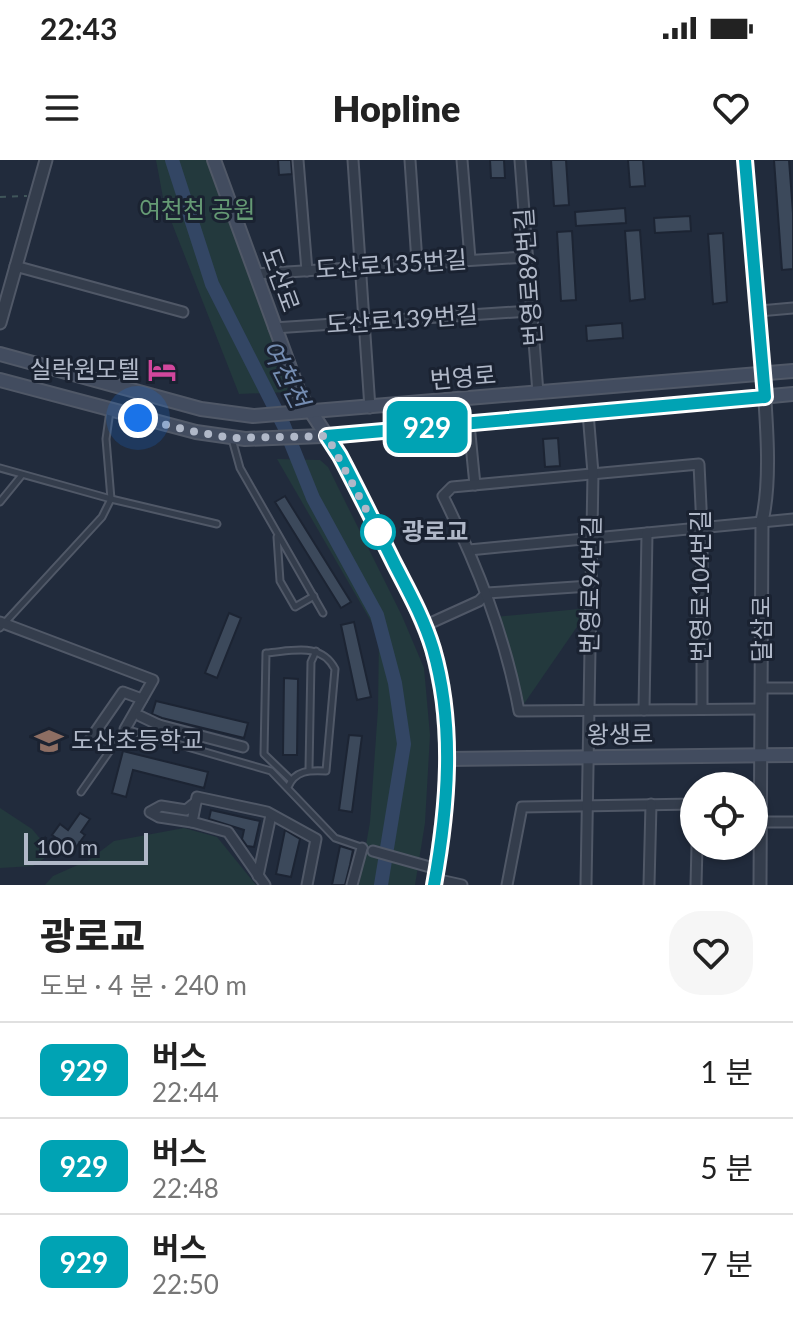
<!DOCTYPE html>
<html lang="ko">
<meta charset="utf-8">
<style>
:root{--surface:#fff;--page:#f6f6f6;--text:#222;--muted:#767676;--line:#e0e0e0}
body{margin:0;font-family:Lato,"Noto Sans KR",sans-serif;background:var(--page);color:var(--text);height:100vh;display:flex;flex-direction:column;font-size:30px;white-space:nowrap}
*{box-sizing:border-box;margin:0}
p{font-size:26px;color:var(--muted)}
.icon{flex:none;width:44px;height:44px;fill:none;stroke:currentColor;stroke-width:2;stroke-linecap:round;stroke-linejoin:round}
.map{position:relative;height:725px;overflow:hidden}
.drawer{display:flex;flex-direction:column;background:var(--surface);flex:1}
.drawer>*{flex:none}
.badge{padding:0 16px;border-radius:12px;font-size:28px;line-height:52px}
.controls{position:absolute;left:680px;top:612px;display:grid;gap:16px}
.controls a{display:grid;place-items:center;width:88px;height:88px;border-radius:50%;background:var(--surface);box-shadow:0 2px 6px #0004;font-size:40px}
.scale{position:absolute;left:24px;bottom:20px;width:124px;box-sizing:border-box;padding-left:8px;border:4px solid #b0b8c8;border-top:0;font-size:22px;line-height:28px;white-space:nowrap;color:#b0b8c8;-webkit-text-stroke:6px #1a2231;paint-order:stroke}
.you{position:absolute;width:40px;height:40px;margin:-20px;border:6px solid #fff;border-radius:50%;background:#1a73e8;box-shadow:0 0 0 12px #1a73e833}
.map>.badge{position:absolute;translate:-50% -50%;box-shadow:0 0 0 4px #fff}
.round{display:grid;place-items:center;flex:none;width:84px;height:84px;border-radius:32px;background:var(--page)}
.headline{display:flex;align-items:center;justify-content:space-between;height:136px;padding:0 40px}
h1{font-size:38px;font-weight:800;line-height:60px}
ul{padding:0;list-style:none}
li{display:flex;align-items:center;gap:24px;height:96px;padding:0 40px;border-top:2px solid var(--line)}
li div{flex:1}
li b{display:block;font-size:30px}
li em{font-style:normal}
li .badge{min-width:88px;font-weight:700;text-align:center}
.status{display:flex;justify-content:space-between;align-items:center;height:56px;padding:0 40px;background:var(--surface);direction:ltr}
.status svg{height:22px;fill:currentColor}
header{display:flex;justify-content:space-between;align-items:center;height:104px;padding:0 40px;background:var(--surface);font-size:36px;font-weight:800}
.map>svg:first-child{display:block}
</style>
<div class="status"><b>22:43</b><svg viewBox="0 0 49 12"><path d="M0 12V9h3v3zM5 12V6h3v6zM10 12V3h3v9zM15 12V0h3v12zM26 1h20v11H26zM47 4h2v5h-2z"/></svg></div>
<header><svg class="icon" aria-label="menu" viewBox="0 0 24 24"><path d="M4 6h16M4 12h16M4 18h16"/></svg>Hopline<svg class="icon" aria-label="heart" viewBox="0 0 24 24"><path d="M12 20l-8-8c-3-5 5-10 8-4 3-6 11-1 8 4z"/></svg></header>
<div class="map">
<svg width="793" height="725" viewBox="0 0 793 725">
<rect width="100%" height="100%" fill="#212b3c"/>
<g fill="#23393d">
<path d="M156 0H209L290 232 239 234 164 43Z"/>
<path d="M277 299 320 300 328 307 402 456 424 508 430 575 425 663 415 725H359L370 662 378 549 379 475Z"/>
<path d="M590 448 519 551 494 457Z"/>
<path d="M0 648 32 669 52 693 33 706 0 708Z"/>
<path d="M184 668 217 677 256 725H45L53 716 89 700 114 681Z"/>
</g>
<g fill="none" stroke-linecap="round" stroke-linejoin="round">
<path stroke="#334664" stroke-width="14" d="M172 0 212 124 284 266 313 338 377 455 395 523 404 584 381 725"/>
</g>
<g fill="#3c495b" stroke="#1c2433" stroke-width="2">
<path d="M278 0H291L292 14 279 15Z"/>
<path d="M490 0H504L505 18H491Z"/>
<path d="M551 0H566L569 45 554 46Z"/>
<path d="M628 0H643L645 26 630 27Z"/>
<path d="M774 0H789L793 53V109L782 110Z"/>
<path d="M625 48 626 63 576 66 575 52Z"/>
<path d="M690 56 691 71 655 73 654 58Z"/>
<path d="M640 70 645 139 630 141 625 71Z"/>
<path d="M572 71 576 140 561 141 557 72Z"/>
<path d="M723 73 727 142 713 144 708 74Z"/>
<path d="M622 163 623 178 587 181 586 166Z"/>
<path d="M558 278 560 306 545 307 543 279Z"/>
<path d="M285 336 351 442 341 448 275 342Z"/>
<path d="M229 453 241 458 217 518 205 513Z"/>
<path d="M354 462 371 537 357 540 341 465Z"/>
<path d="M284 518 298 519 297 595H283Z"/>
<path d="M156 541 248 563 244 578 162 558 152 554Z"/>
<path d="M349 575 362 576 352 652 339 650Z"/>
<path d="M123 591 208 612 204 628 133 610 126 637 112 633Z"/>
<path d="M211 650 260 661 254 687 247 686 242 679 244 670 209 659Z"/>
<path d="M80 653 90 659 81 672 85 675 74 690 52 675 60 664 68 670Z"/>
<path d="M285 670 300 679 291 717 276 714Z"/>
<path d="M340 686 353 690 350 705 345 725H332Z"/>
</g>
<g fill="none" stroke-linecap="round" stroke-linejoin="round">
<defs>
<g id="service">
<path d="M232 279 240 308 323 453"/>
<path d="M0 308 111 339 217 364"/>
<path d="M0 342 22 315"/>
<path d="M277 377 280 421 295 447 314 436"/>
<path d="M0 468 102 357 111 339 106 279 110 251"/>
<path d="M309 609 311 502 316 491"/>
<path d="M288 627C295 610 310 610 326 611L335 509C321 482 293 491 266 493L264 594 291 620"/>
<path d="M81 632 125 569 271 611 335 678 364 688"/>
</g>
<g id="minor">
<path d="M298 0 307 111"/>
<path d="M353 0 370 248"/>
<path d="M410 0 417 102"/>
<path d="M462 0 470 99"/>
<path d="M520 0 538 233"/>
<path d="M745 0 763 213"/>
<path d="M15 106 183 152"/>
<path d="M255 114 526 97"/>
<path d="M758 151 793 148"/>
<path d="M274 168 530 151"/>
<path d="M469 264 475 325"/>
<path d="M469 390 793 359"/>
<path d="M0 462 153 520 125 569"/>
<path d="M424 466 479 441 487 433 590 426"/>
<path d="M762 528H793"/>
<path d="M702 549V368L699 304 452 327 443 336C477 405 505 475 519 551L761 549"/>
<path d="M644 550 647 373"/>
<path d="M140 556 159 565"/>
<path d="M155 578 159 565 243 587"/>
<path d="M87 584 123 532 142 539"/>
<path d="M192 662 159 657 150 652 161 646 186 650 196 642"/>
<path d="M761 662H793"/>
<path d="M373 691 437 709"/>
<path d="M258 716 271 655"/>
<path d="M435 719 462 725"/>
<path d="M265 725 228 672 192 662 197 637 267 652 316 679 307 725"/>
<path d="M352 725 362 688"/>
<path d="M507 725 522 647 694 644"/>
<path d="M586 725 593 313 588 253"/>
<path d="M649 725 651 644"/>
<path d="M696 725 697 686"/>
</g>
<g id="tertiary">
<path d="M0 163 46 0"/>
<path d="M760 725 762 361C772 319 766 257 763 213"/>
</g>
<g id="secondary">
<path d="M214 0 300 235 340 296 413 441 432 487 443 539 447 599 445 642 434 725"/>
<path d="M0 194 201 249 253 256 793 211"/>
<path d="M0 220 196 272 245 279 347 275 793 234"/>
<path d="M447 599 793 595"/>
</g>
</defs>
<use href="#service" stroke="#505867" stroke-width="9"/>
<use href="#minor" stroke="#505867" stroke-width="13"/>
<use href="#tertiary" stroke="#505867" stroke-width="15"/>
<use href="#secondary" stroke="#505867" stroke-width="16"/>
<path stroke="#40565a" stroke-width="2" stroke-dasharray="6 6" stroke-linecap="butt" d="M0 37 27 36"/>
<use href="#service" stroke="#343d4c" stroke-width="5"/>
<use href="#minor" stroke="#343d4c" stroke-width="9"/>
<use href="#tertiary" stroke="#343d4c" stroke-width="11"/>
<use href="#secondary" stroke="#424c5f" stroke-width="12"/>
</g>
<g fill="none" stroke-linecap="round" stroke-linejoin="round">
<defs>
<path id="line" d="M434 725C448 648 455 565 433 489 424 459 409 432 395 405 377 369 359 332 340 296L327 276 765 237 745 0"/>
</defs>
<use href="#line" stroke="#fff" stroke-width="18"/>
<use href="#line" stroke="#00a3b4" stroke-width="12"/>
<path stroke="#b0b8c8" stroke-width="8" stroke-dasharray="0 14.4" d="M138 258 196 272 232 278 327 276 378 372"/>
</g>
<defs>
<symbol id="hotel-bare" viewBox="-9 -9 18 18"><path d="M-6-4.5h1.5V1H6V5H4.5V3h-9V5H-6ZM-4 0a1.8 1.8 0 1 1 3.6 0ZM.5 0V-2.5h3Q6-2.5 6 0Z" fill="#d1479c" stroke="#1a2231" stroke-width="2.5" paint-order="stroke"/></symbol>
<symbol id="school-bare" viewBox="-9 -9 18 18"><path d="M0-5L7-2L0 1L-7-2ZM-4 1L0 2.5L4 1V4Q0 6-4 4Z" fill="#8d6e63" stroke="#1a2231" stroke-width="2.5" paint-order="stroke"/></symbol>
</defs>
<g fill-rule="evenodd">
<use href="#hotel-bare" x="142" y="190" width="40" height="40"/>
<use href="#school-bare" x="29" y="561" width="40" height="40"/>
</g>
<circle fill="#fff" stroke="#00a3b4" stroke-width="4" cx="378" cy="372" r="16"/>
<g text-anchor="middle" stroke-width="6" stroke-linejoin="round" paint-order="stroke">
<g font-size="24" fill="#659a74" stroke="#1a2231">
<text x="197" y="58">여천천 공원</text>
</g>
<g font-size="24" fill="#b0b8c8" stroke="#1a2231">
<text transform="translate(391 105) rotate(-4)" y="8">도산로135번길</text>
<text transform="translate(529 117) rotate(-94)" y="8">번영로89번길</text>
<text transform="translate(280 120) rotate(70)" y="8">도산로</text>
<text transform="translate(402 160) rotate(-4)" y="8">도산로139번길</text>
<text transform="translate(463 218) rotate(-5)" y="8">번영로</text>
<text transform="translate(591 425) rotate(-89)" y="8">번영로94번길</text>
<text transform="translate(701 426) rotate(-90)" y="8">번영로104번길</text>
<text transform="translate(762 469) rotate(-90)" y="8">달삼로</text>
<text transform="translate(620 575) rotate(-1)" y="8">왕생로</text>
</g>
<g font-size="24" fill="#b0b8c8" stroke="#1a2231" text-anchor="end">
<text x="140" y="218">실락원모텔</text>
<text x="71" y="589" text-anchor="start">도산초등학교</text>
</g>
<g font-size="24" font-weight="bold" fill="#b0b8c8" stroke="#1a2231" text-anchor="start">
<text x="402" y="380">광로교</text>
</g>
<g font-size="26" font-style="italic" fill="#758db2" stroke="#1a2231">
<text transform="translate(285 214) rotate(63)" y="9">여천천</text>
</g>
</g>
</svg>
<div class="controls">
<a><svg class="icon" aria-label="locate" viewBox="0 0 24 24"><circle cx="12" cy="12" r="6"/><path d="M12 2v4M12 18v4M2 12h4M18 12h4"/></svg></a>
</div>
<div class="scale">100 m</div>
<div class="you" style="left:138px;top:258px"></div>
<b class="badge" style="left:427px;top:267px;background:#00a3b4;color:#fff">929</b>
</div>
<section class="drawer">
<div class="headline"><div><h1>광로교</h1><p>도보 · 4 분 · 240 m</p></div><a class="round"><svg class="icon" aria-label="heart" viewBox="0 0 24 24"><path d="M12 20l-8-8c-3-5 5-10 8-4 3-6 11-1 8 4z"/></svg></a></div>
<ul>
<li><span class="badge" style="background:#00a3b4;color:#fff">929</span><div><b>버스</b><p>22:44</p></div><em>1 분</em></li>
<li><span class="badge" style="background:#00a3b4;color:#fff">929</span><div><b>버스</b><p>22:48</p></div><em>5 분</em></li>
<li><span class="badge" style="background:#00a3b4;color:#fff">929</span><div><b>버스</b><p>22:50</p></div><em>7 분</em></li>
</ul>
</section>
